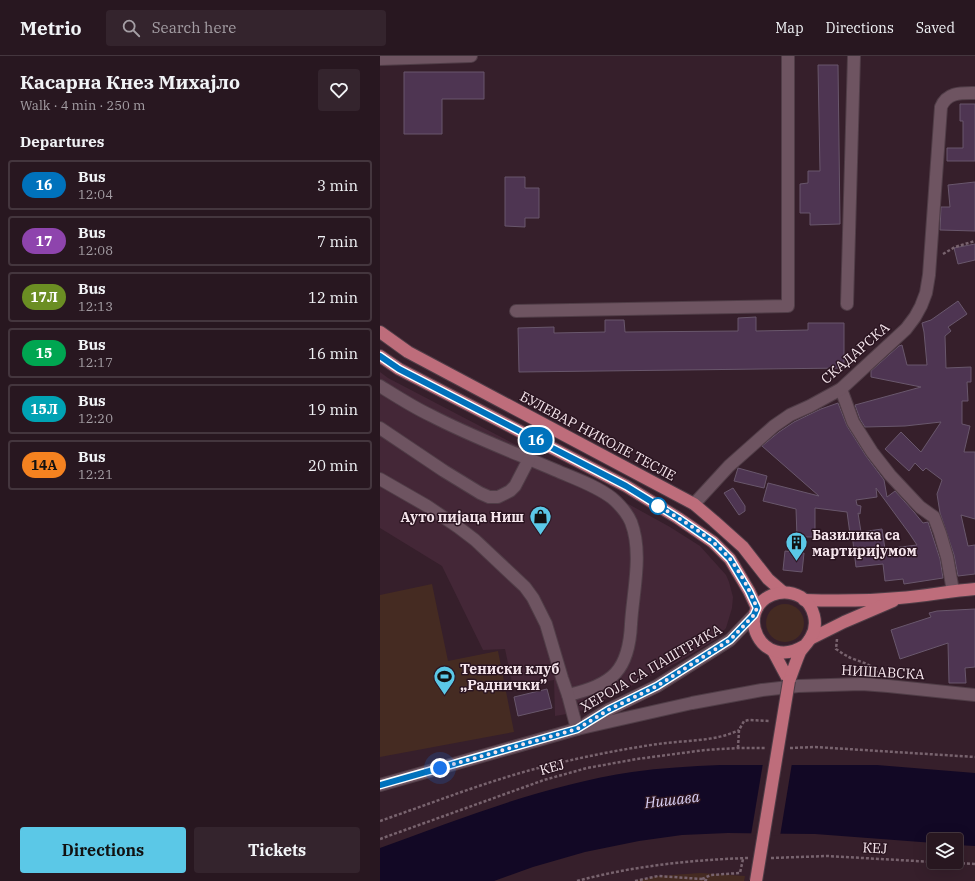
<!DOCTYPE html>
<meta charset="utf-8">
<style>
:root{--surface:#281720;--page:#34242d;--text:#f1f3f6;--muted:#a59fa5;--line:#44363e;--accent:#5bc8e7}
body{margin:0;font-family:"IBM Plex Serif",serif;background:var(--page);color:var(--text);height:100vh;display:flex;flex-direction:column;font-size:15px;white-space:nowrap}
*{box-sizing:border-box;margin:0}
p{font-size:13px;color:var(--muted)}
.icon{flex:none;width:22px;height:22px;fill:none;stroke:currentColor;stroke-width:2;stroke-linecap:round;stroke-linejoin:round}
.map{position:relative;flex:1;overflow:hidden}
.details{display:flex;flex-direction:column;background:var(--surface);width:380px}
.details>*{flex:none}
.badge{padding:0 8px;border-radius:13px;font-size:14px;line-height:26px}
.fabs{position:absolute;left:547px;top:777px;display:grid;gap:8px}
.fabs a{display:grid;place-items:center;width:36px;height:36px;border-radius:4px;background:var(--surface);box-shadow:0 4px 16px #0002,0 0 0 1px var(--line);font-size:20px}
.you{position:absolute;width:20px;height:20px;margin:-10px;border:3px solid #fff;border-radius:50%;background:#1a73e8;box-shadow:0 0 0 6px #1a73e833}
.map>.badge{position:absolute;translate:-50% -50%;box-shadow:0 0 0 2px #fff}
h2{padding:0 20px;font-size:15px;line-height:36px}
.round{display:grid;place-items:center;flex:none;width:42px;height:42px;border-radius:4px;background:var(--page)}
.headline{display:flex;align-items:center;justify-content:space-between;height:68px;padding:0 20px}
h1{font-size:19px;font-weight:700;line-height:30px}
.primary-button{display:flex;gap:8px;margin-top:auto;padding:8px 20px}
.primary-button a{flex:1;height:46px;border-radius:4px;background:var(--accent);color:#111;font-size:16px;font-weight:700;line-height:46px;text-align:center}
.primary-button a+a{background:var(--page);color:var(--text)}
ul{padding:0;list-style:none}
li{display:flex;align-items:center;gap:12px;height:50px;margin:0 8px 6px;padding:0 12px;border:2px solid var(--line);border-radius:4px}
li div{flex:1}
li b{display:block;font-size:15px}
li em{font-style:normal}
li .badge{min-width:44px;font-weight:700;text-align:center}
header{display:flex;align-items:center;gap:24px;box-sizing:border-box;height:56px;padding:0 20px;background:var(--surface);border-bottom:1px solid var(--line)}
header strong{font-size:19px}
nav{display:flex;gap:22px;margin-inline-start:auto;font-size:14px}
.search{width:280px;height:36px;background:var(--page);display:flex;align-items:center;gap:10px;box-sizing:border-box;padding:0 14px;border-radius:4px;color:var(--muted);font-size:15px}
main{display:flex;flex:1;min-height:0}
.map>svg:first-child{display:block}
</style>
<header>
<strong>Metrio</strong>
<div class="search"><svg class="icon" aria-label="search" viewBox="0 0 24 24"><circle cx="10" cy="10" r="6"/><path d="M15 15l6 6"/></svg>Search here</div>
<nav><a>Map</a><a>Directions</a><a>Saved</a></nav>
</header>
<main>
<section class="details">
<div class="headline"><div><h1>Касарна Кнез Михајло</h1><p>Walk · 4 min · 250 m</p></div><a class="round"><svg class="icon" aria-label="heart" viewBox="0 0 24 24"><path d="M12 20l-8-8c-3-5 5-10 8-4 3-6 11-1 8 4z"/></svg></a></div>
<h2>Departures</h2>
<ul>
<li><span class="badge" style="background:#0072bc;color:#fff">16</span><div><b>Bus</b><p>12:04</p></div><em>3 min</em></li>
<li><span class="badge" style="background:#8e44ad;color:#fff">17</span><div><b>Bus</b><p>12:08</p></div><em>7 min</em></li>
<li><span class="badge" style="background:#6b8e23;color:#fff">17Л</span><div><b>Bus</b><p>12:13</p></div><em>12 min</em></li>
<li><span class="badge" style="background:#00a651;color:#fff">15</span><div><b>Bus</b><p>12:17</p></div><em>16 min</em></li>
<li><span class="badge" style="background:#00a3b4;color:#fff">15Л</span><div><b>Bus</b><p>12:20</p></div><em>19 min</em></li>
<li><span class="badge" style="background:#f58220;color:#111">14А</span><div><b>Bus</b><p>12:21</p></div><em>20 min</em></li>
</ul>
<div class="primary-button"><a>Directions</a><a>Tickets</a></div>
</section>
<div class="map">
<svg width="595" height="825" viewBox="0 0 595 825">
<rect width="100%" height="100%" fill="#361f2b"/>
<path fill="#442737" d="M0 316 8 322 232 439 290 471 320 490 346 519 349 526 353 541 352 552 346 572 335 584 296 607 206 653 193 657 175 660 174 624 133 631 125 593 103 594 62 510 0 472Z"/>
<g fill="#452b22">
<path d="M52 528 68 605 118 595 134 676 0 701V539Z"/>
<circle cx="405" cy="567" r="19"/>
<path d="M320 817 365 820 364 825H255L278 820Z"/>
</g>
<path fill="#120825" d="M340 709H497L595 717V790L576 789V784H554V787L435 778 348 777 302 779 259 785 205 796 153 811 114 825H0V792C82 762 165 729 252 716 281 712 310 710 340 709Z"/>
<path fill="#361f2b" d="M383 707H412L400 780 371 779Z"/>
<g fill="#4e3552" stroke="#69576c" fill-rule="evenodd">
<path d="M438 9H458L460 168 430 169V157H420V128L428 127V115H440Z"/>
<path d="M24 16H104V43H62V78H24Z"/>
<path d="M580 48H595V105H567V92H583V65H580Z"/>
<path d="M125 121H145V132H159V162H145V171L125 170Z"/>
<path d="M595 126V175L560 174 561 151H570L568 129Z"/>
<path d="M595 188V204L578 208 574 192Z"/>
<path d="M578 245 587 258 568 271 571 275 565 280 566 312 591 311V326H587L588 345H582V368L590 370 584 396H595V463L581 459 588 490 595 489V518L578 520 574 499 560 457 557 438 562 424 546 412 543 415 535 407 529 415 505 393 521 376 541 396 561 366 525 370 485 371 480 363 475 349 541 331 491 321V315L519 290 522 289 527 309H547L544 276 542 267 551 264Z"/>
<path d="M376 261V275L428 274V267H464V312L139 316 138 272 174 271V277L225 276V264H244L245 276 358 275V262Z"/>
<path d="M458 347 467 370 486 400 504 424 507 441 515 435 534 456 543 467 548 466 560 503 563 522 524 528 523 523 505 525 503 508 476 511 472 478H470L467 456 435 452V481H417L416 453 383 445 388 427 439 440 382 390 399 376 414 366 441 353ZM496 432 529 477 537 489 505 493 502 473 481 476 478 457 480 458 481 450 477 449 476 444 497 441Z"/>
<path d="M358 412 387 420 384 432 354 425Z"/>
<path d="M353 432 365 450V455L359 459 344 437Z"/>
<path d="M405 495 424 497 422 516 403 514Z"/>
<path d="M595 553V611L585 612 586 627H569L568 587 520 603 511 574 551 561 549 557 557 555Z"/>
<path d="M167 633 172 652 138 660 134 641Z"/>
</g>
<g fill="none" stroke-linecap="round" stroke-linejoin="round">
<defs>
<g id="minor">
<path d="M0 3 91 0"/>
<path d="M467 248 474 0"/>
<path d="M136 255 408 250V0"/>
<path d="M0 330C16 340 33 351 50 359 90 380 133 396 175 414 193 422 215 429 232 442 239 448 247 457 251 466 263 497 253 535 251 568 249 614 233 629 188 639"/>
<path d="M461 333 473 366 492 396 510 419 540 451 554 461 560 477 567 501 573 535"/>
<path d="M0 372 64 415 100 437 109 441H118L130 435 135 430 149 403"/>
<path d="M0 423 47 450 78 471 95 484 145 531 153 542 166 568 182 622 188 639 197 673"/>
<path d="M314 448 349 410 394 370 410 359 430 350 461 333 526 273 535 261 541 250 546 237 549 219 561 51C567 36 581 37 595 37"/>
<path d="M207 667 228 654 277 630 350 584 374 559"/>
<path d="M0 729 197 673 312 647 382 634 418 630 482 628 508 630 595 639"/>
</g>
<g id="major">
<path d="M0 276 28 296 314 448 334 465 363 491 388 523 403 536"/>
<path d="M0 300 19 313 246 430 298 462 333 486 350 503 369 535 377 552"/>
<path d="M424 544C456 545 488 545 519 542 545 540 570 535 595 533"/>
<path d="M430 583 464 566 513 545"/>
<path d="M393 595 409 625"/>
<path d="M409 625C413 615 416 605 420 596 423 591 428 587 431 581 439 568 434 549 421 541 412 536 402 535 392 539 354 555 381 616 424 590"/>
</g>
</defs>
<use href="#minor" stroke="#503d47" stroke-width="14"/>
<use href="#major" stroke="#503d47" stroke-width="14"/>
<g stroke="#78636e" stroke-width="2.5" stroke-dasharray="3 2" stroke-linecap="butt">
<path d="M563 198 575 191 595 185"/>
<path d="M457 583 456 593C459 595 463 598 467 600 475 605 493 607 497 617"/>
<path d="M358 692 359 674 364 665 369 664 390 665"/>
<path d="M410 692 435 691 595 701"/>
<path d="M0 765C58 745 115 722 174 708 208 700 243 693 278 688 305 684 335 686 359 674"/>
<path d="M0 783 164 724 207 712 257 703 325 694 358 692H385"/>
<path d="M391 802 447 800 554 806"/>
<path d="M557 806 595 808"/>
<path d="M322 823 331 819 360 817 363 803"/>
<path d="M197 825C253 810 310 804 368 802"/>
<path d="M255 825 278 820 322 823 329 825"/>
</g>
<use href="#minor" stroke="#6e5461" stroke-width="12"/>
<use href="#major" stroke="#be6d7b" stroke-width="12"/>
<defs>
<path id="major-bridge" d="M376 825 409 625"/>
</defs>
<use href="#major-bridge" stroke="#503d47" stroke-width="14" stroke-linecap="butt"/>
<use href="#major-bridge" stroke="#be6d7b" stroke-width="12"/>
</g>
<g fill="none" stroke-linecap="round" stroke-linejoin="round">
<defs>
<path id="line" d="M0 300 19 313 246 430 298 462 333 486 350 503 369 535 377 552 374 559 350 584 277 630 228 654 197 673 0 729"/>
</defs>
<use href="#line" stroke="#fff" stroke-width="9"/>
<use href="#line" stroke="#0072bc" stroke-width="6"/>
<path stroke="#f5e5ec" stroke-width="4" stroke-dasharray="0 7.2" d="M60 712 197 673 228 654 277 630 350 584 374 559 377 552C370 535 361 517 350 503 330 479 298 462 272 446L278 450"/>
</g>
<defs>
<symbol id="shop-pin" viewBox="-11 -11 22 30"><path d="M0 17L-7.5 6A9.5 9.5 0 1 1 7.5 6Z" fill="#5bc8e7" stroke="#2b1521"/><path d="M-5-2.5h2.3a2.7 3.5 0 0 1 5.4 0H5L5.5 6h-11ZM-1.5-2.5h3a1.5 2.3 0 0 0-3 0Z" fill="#111"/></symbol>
<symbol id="building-pin" viewBox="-11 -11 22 30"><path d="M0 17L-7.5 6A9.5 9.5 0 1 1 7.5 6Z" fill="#5bc8e7" stroke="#2b1521"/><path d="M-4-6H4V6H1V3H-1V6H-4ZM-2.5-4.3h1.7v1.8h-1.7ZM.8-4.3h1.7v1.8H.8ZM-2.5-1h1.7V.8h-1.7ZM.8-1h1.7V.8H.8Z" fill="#111"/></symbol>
<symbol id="stadium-pin" viewBox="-11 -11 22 30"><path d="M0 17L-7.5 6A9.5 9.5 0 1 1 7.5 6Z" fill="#5bc8e7" stroke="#2b1521"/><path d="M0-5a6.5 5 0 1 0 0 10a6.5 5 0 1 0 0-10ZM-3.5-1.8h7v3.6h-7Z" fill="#111"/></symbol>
</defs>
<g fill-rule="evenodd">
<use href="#shop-pin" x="148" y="448" width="25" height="34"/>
<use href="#building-pin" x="404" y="474" width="25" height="34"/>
<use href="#stadium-pin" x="52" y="608" width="25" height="34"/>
</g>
<circle fill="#fff" stroke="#0072bc" stroke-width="2" cx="278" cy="450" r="8"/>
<g text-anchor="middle" stroke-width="3" stroke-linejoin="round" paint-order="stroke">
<g font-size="14" fill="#f5e5ec" stroke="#2b1521">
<text transform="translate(475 297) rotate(-41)" y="5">СКАДАРСКА</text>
<text transform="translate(218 380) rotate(28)" y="5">БУЛЕВАР НИКОЛЕ ТЕСЛЕ</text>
<text transform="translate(271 612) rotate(-30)" y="5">ХЕРОЈА СА ПАШТРИКА</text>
<text transform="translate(503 616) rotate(3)" y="5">НИШАВСКА</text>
<text transform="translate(172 711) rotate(-16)" y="5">КЕЈ</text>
<text transform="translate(495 792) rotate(3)" y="5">КЕЈ</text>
</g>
<g font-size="14" font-weight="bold" fill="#f5e5ec" stroke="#2b1521" text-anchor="start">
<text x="144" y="466" text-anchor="end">Ауто пијаца Ниш</text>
<text x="432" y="484">Базилика са<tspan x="432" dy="16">мартиријумом</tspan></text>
<text x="80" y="618">Тениски клуб<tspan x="80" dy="16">„Раднички”</tspan></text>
</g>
<g font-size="15" font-style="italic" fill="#dbd2f8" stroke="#2b1521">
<text transform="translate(292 744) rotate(-7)" y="5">Нишава</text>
</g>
</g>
</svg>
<div class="fabs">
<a><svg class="icon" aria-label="layers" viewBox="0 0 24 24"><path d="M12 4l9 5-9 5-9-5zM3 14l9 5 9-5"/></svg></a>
</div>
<div class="you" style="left:60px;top:712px"></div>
<b class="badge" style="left:156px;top:384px;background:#0072bc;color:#fff">16</b>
</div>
</main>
